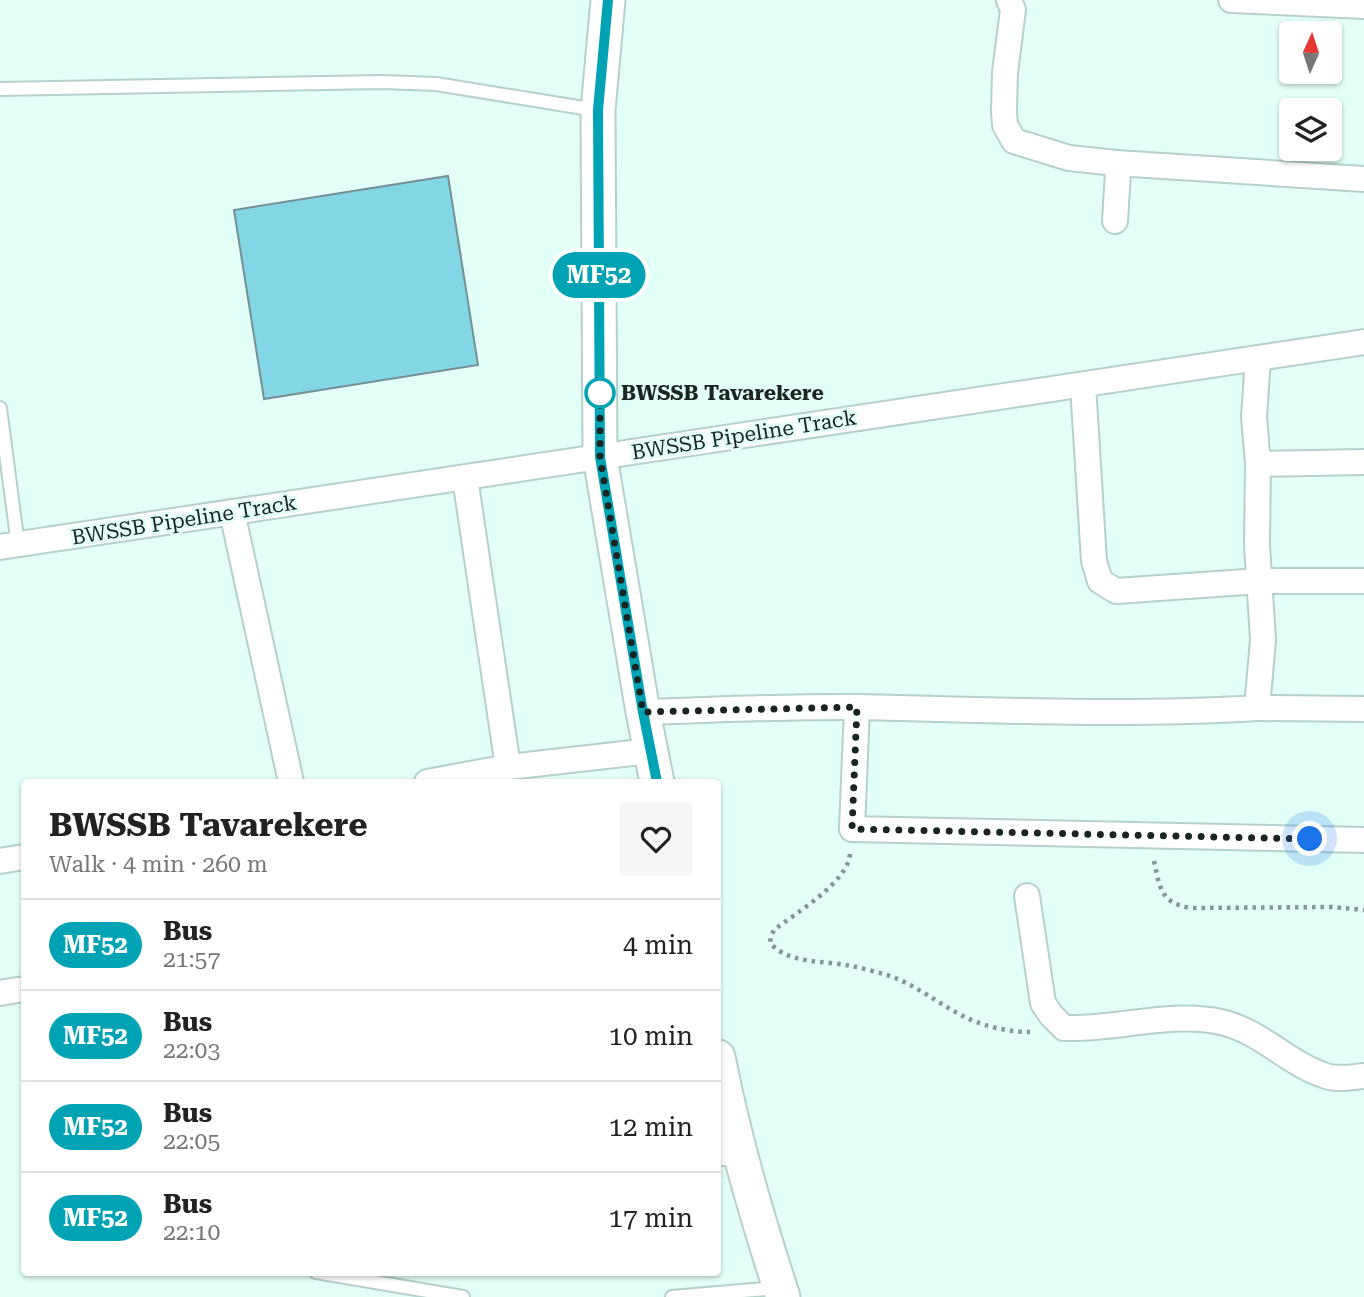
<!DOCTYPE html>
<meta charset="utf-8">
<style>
:root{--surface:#fff;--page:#f6f6f6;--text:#222;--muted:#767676;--line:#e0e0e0}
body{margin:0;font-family:"Roboto Serif",serif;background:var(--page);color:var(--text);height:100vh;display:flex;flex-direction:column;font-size:26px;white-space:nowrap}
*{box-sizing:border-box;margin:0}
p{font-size:23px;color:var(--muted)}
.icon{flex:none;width:38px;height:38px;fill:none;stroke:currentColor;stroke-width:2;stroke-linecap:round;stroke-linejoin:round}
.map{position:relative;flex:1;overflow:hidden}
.details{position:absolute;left:21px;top:779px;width:700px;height:497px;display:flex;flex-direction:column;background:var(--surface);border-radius:7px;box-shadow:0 2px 5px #0004}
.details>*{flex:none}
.badge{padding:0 14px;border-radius:23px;font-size:24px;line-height:46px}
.needle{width:46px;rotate:3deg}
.controls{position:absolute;left:1279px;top:21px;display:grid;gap:14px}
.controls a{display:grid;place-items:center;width:63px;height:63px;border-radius:7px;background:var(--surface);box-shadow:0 2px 5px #0004;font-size:35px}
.you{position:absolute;width:35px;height:35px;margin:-18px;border:5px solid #fff;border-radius:50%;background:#1a73e8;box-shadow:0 0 0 10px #1a73e833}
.map>.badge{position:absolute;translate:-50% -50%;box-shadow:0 0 0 4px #fff}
.round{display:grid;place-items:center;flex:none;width:74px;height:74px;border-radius:7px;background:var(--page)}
.summary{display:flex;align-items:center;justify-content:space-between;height:119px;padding:0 28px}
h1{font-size:33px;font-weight:700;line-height:52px}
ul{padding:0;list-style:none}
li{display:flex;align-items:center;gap:21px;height:91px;padding:0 28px;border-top:2px solid var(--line)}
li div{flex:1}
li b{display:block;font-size:26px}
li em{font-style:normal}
li .badge{min-width:77px;font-weight:700;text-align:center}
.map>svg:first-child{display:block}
</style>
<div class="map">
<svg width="1364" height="1297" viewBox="0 0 1364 1297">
<rect width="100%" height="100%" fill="#e2fff8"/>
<path fill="#83d7e5" stroke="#769095" stroke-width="2" d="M448 176 478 365 264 399 234 210Z"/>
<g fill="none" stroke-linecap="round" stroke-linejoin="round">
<defs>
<g id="lane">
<path d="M0 89 382 82 436 84 596 110"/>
<path d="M0 408 18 545"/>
<path d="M316 1272 463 1297"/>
<path d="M672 1297 777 1288"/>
</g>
<g id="street">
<path d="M1009 0 1013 10 1005 72 1004 111 1005 125 1014 141 1069 158 1116 163 1118 172 1115 221"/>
<path d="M1231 0 1364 6"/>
<path d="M1116 163 1364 179"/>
<path d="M1083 385 1094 561 1100 581 1116 591 1260 581H1364"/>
<path d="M1258 464 1364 462"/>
<path d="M465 478 508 767"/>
<path d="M232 512 291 782"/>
<path d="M0 547 1364 342"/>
<path d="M857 707 852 829 1364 840"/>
<path d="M1257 708 1364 709"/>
<path d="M643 712C715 710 788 706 860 707 992 710 1124 716 1257 708L1263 640 1257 545 1258 464 1254 417 1258 358"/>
<path d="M427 782 508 767 650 751"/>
<path d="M0 861 24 857"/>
<path d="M1027 896 1043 1003 1051 1015 1064 1028C1116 1030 1169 1011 1221 1022 1261 1031 1288 1064 1326 1076 1338 1080 1352 1077 1364 1076"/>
<path d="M0 993 24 989"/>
<path d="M718 1153H740"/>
</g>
<g id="secondary">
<path d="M608 0 598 110 600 457 643 712 657 782"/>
<path d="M718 1057C734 1139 757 1218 783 1297"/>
</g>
</defs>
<use href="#lane" stroke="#b6d1cb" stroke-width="16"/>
<use href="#street" stroke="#b6d1cb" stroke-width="28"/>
<use href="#secondary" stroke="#b6d1cb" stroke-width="37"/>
<g stroke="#849893" stroke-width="4.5" stroke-dasharray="3.5 5" stroke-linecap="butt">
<path d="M850 854C848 882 796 913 774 930L771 936 770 943C790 965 825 960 851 966 863 968 876 972 887 975 915 984 937 1003 963 1016 982 1026 1008 1032 1030 1032"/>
<path d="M1154 861C1160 888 1160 903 1191 908L1332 907 1364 910"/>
</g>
<use href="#lane" stroke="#fff" stroke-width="12"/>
<use href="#street" stroke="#fff" stroke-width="24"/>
<use href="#secondary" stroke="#fff" stroke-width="33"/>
</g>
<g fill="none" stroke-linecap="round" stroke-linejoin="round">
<defs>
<path id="line" d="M608 0 598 110 600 457 643 712 657 782"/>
</defs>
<use href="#line" stroke="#fff" stroke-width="16"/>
<use href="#line" stroke="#00a3b4" stroke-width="10"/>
<path stroke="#1a2422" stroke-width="7" stroke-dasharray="0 12.6" d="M600 393V457L643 712 857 707 852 829 1310 839"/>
</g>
<circle fill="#fff" stroke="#00a3b4" stroke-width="3.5" cx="600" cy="393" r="14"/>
<g text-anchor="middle" stroke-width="6" stroke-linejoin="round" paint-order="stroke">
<g font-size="21" font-weight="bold" fill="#1a2422" stroke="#e2fff8" text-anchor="start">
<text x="621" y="400">BWSSB Tavarekere</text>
</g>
<g font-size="21" fill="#1a2422" stroke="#e2fff8">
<text transform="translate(744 435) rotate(-9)" y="7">BWSSB Pipeline Track</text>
<text transform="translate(184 520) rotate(-9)" y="7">BWSSB Pipeline Track</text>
</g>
</g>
</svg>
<div class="controls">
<a><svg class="needle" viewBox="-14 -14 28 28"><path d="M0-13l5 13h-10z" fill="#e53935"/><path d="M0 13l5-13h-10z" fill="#767676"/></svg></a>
<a><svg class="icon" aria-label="layers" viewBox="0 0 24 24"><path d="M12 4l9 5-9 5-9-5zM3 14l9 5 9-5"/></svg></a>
</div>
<div class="you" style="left:1310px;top:839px"></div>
<b class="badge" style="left:599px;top:275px;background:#00a3b4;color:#fff">MF52</b>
<section class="details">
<div class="summary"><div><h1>BWSSB Tavarekere</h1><p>Walk · 4 min · 260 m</p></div><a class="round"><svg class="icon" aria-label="heart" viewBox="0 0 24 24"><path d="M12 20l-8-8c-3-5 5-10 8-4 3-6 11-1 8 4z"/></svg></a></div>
<ul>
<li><span class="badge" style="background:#00a3b4;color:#fff">MF52</span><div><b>Bus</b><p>21:57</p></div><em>4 min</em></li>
<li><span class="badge" style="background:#00a3b4;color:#fff">MF52</span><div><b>Bus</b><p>22:03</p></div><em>10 min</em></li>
<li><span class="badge" style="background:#00a3b4;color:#fff">MF52</span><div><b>Bus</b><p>22:05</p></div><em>12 min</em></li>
<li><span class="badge" style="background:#00a3b4;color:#fff">MF52</span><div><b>Bus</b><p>22:10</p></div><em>17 min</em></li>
</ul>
</section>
</div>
